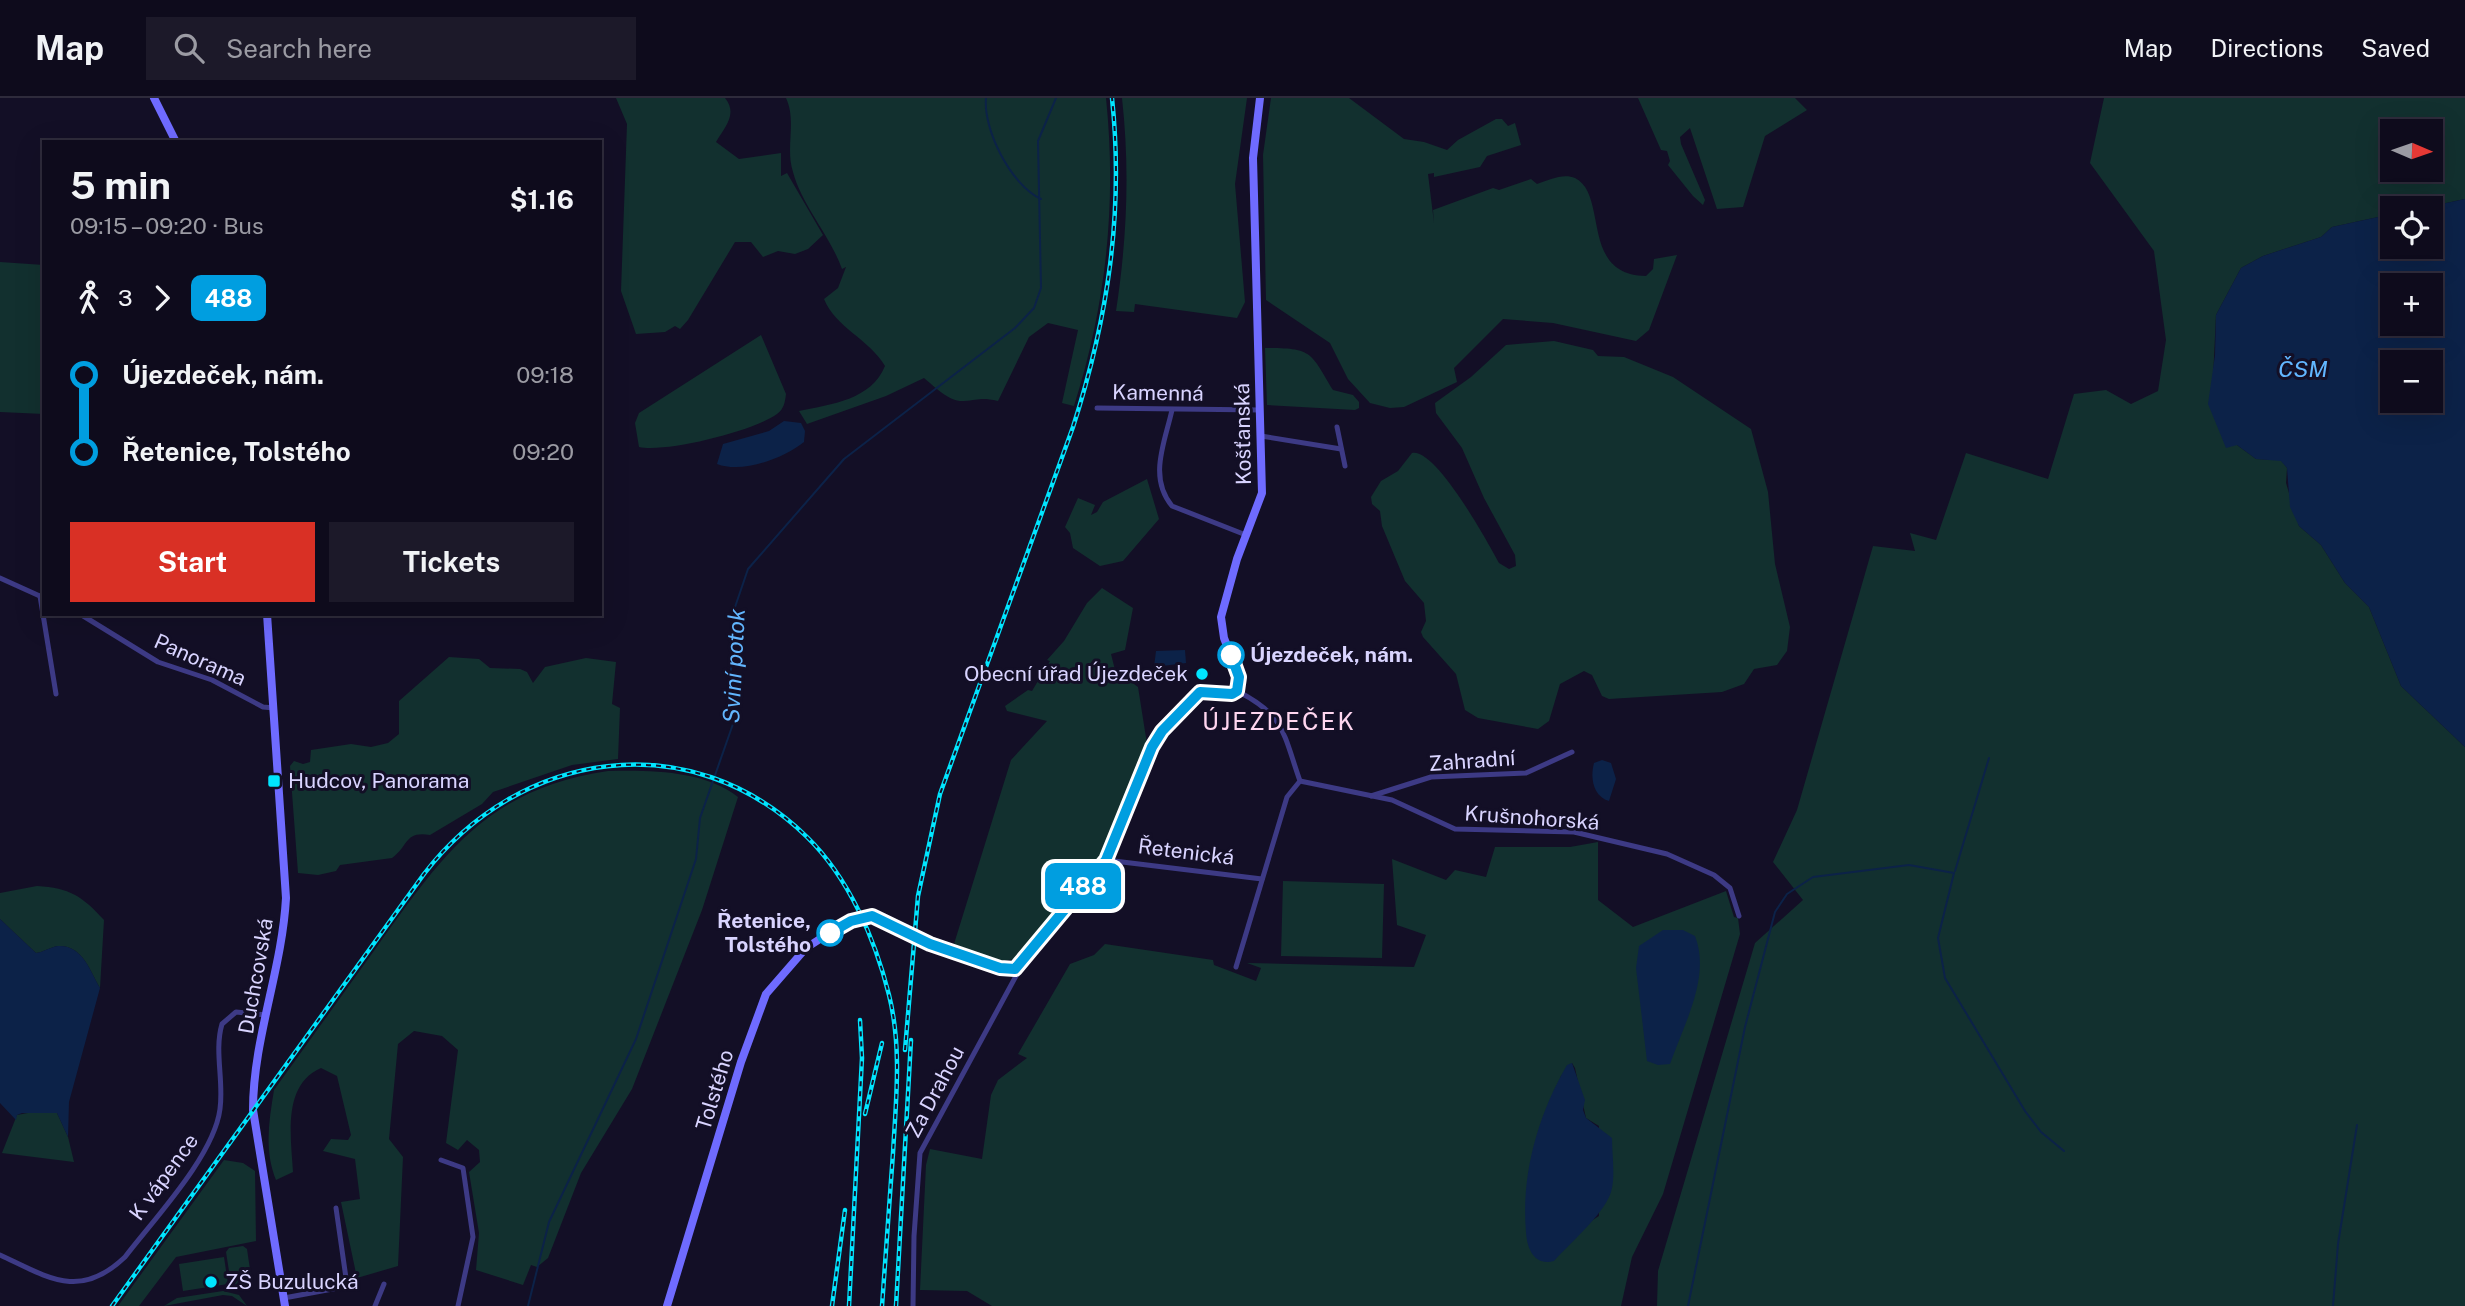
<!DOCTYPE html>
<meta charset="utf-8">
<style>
:root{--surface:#0e0b1c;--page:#1c1929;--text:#f1f3f6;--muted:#9b9ba3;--line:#2e2b3b;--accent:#d93025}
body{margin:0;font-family:"Public Sans",sans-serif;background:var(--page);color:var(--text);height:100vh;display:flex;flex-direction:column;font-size:26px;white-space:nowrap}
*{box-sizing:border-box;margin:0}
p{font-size:23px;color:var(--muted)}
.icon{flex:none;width:38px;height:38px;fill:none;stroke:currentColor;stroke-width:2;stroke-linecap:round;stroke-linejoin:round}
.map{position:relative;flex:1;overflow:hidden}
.drawer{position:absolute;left:42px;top:42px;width:560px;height:476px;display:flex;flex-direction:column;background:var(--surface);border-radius:0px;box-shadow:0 7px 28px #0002,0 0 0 2px var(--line)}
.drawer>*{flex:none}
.badge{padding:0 14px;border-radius:10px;font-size:24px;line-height:46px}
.needle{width:46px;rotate:92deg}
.buttons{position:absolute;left:2380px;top:21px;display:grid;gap:14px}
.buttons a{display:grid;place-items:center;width:63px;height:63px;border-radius:0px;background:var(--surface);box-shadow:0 7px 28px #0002,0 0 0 2px var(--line);font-size:35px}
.map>.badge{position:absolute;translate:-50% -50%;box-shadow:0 0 0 4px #fff}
.legs{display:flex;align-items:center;gap:10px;height:77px;padding:0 28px;font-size:23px}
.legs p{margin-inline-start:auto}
.head{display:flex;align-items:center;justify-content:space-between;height:119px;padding:0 28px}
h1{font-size:38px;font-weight:700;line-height:52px}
.cta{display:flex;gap:14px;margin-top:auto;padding:14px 28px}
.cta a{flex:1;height:80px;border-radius:0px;background:var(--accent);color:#fff;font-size:28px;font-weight:700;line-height:80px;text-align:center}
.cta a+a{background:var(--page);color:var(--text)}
ul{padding:0 28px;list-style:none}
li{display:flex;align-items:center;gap:24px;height:77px;font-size:26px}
li i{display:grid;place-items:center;width:10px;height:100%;margin:0 9px;background:currentColor}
li i::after{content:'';width:18px;height:18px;margin:-9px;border:5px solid;border-radius:50%;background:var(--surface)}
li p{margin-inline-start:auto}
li:first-child i{background:linear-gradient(#0000 50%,currentColor 0)}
li:last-child i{background:linear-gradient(currentColor 50%,#0000 0)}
header{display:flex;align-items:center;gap:42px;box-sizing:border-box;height:98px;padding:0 35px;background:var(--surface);border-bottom:2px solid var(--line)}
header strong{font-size:33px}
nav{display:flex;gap:38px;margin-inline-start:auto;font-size:24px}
.search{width:490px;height:63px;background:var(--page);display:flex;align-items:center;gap:18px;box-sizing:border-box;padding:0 24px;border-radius:0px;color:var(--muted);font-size:26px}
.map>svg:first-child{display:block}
</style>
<header>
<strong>Map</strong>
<div class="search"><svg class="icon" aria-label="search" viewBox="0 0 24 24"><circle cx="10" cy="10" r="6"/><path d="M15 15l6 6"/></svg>Search here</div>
<nav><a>Map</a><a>Directions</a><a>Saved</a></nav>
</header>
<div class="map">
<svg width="2465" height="1208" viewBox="0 0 2465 1208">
<rect width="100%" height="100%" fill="#130f26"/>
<g fill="#12302f" fill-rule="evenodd">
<path d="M616 0H725C738 16 725 29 716 44L739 61 781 55V78L787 75 823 137 808 151 795 156 778 153 763 159 751 144H735L688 222 680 231 675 228 665 234 636 236 621 193 627 26Z"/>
<path d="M786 0H1106C1117 106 1106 207 1074 308L1062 305 1078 232 1048 225 1029 239 998 303C981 299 979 302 964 303 949 304 935 289 924 280L886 298 807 326 799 313C832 306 871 302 885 268 869 241 835 229 824 201L838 190 846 169 842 171C830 137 802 108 793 74 785 49 797 24 786 0Z"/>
<path d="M1122 0H1247L1235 86 1245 204 1237 220 1135 206 1134 214 1116 213C1127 141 1130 72 1122 0Z"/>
<path d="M1271 0H1349L1404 41 1424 44 1447 52 1458 42 1496 21H1502L1508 28 1515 25 1521 47 1487 58 1480 69 1434 79V75L1428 76 1434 125 1433 112 1493 90 1499 92 1531 81 1537 86C1549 82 1563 75 1575 80 1609 97 1579 177 1646 178L1653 171 1654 161 1677 157 1649 232 1636 243 1553 225 1503 221 1454 270 1457 284 1404 309 1390 310 1370 305 1348 281 1330 245 1266 202 1263 57Z"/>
<path d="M1638 0H1795L1807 12 1765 38 1743 109 1717 111 1690 30 1680 39 1681 46 1705 102 1703 107 1693 98 1668 67 1670 63 1667 53 1661 52Z"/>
<path d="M2104 0H2465V101L2423 110H2392V116L2332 129 2321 139 2263 158 2241 170 2216 217 2213 281 2237 347 2256 361 2281 362 2287 370 2286 385 2299 428 2321 447 2345 485 2369 509 2401 588 2465 649V1208H1657L1658 1173 1755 845 1803 802 1773 764 1797 712 1873 448 1915 453 1910 435 1936 442 1966 355 2048 381 2074 296 2106 292 2131 306 2158 293 2166 242 2154 153 2090 65ZM2392 33H2431V72H2392Z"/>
<path d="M0 164 44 167V316L0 314Z"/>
<path d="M761 237 786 296C785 304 784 311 777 316 754 333 666 355 639 349L635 325 639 315Z"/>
<path d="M1554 243 1593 252 1598 258 1624 259 1673 279 1751 331 1768 394 1775 466 1790 529 1787 553 1777 567 1754 571 1744 586 1722 594 1609 601 1602 598 1592 577 1584 573 1560 586 1549 623 1538 631 1478 620 1465 612 1456 576 1423 539 1421 534 1426 523 1424 505 1405 483 1382 428 1380 413 1372 406 1371 399 1381 383 1398 373 1412 355C1436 350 1487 443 1499 465L1509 471 1516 468 1515 457 1484 400 1462 350 1436 315 1435 305 1471 279 1506 247Z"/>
<path d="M1265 250C1313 250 1310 254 1333 292L1353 297 1359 304V310L1355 312 1267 307Z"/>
<path d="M1147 381 1159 421 1123 463 1100 468 1073 450 1070 435 1065 429 1078 400 1095 407 1091 417 1097 414 1103 404Z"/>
<path d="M1102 490 1133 510 1125 552 1111 556 1115 572 1138 589 1147 646 1101 761 1016 861 1000 863 954 846 1011 662 1047 623 1007 613 1005 608 1028 592 1032 593 1050 563 1047 562 1064 543 1087 505Z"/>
<path d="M449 559 479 561 490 570 520 571 527 574 533 585 545 569 586 560 616 564 612 606 620 610 618 661 572 667 493 694 482 706 430 737C404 733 409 748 392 760L340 767 336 773 318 777 298 775 290 668 294 663 303 666 310 664 311 652 351 646 371 649 388 645 399 636V603Z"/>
<path d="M608 673C648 672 705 672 738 699L702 812 632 991 581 1075 548 1160 537 1169 531 1167 523 1187 476 1172 479 1135 469 1074 480 1064 479 1052 467 1042 458 1052 446 1045 458 952 442 938 414 933 398 946 389 1041 403 1059 398 1168 357 1180 341 1104 360 1101 355 1061 323 1053 331 1041 348 1042 351 1037 337 978 321 970C282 987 291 1039 293 1074L276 1082C264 1052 269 1023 274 992 308 945 342 897 376 850 443 757 486 691 608 673Z"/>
<path d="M1598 744V802L1633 829 1726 793 1734 819 1738 820 1740 836 1663 1096 1632 1159 1621 1208H992L967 1193 920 1192 926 1067 930 1051 982 1061 991 997 998 982 1027 960 1018 956 1070 866 1094 857 1105 846 1213 862 1214 867 1256 883 1261 870 1247 865 1414 869 1426 837 1397 827 1392 761 1446 782 1455 772 1486 779 1495 749H1570ZM1572 965 1575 970 1586 1020 1599 1028V1118L1585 1127 1540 1032 1561 978Z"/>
<path d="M1283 783 1384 786 1382 860 1281 858Z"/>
<path d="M37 788C70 790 82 798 104 822L100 890C90 873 83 847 58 848 50 849 44 854 36 855L0 821V795Z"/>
<path d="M33 1014 57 1015 68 1039 74 1064 2 1055 17 1017Z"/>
<path d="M224 1062 243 1065 255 1073 256 1143 176 1159 139 1208H118Z"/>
<path d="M243 1148 247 1151 252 1185 249 1188 236 1191 231 1186 226 1154 229 1150Z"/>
<path d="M224 1159 228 1186 183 1193 179 1166Z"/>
<path d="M223 1193 239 1197 247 1208 232 1198 223 1197 164 1208 177 1200Z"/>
</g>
<g fill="#0c2248" fill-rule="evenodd">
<path d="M2465 101V649L2401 588 2369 509 2345 485 2321 447 2299 428 2290 409 2287 370 2281 363 2256 361 2237 347 2226 350 2208 306 2215 257 2216 217 2241 170 2263 158 2321 139 2332 129 2392 116V149H2431V110H2423ZM2392 187H2431V226H2392ZM2431 264V303H2392V264Z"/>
<path d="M784 323 801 325 805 333 804 344C784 360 743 376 717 366L723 346 769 333Z"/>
<path d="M1185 552 1186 565 1154 569 1156 553Z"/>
<path d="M1602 662 1611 665 1616 681 1609 703C1593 698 1590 680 1594 665Z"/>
<path d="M0 821 36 855C44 854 50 849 58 848 83 847 90 873 100 890L69 1004 68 1039 57 1015H22L17 1017 16 1022 0 1005Z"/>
<path d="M1663 832H1683L1695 838C1711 879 1684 926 1670 966L1658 967 1647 963 1636 870 1639 848Z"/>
<path d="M1572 965 1585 1002 1583 1012 1586 1020 1612 1040C1612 1056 1615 1075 1612 1090 1608 1113 1571 1144 1554 1163 1534 1168 1527 1151 1526 1134 1521 1076 1538 1017 1567 967Z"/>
</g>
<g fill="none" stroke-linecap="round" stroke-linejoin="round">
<g stroke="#0c2248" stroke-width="2">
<path d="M986 0C983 32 1011 87 1041 101"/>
<path d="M1955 773 1989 660"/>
<path d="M528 1208 549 1124 636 941 696 761 700 720 733 626 730 591 734 512 748 471 844 361 1015 230 1034 210 1041 190 1038 43 1056 0"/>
<path d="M1688 1208 1745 929 1775 814 1787 796 1813 779 1909 767 1954 775 1938 840 1945 880 2025 1013 2041 1034 2064 1053"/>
<path d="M2333 1208 2338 1146 2357 1027"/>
</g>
<g stroke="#3d3a85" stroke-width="5">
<path d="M1097 310 1260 312"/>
<path d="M1172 312C1165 344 1148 379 1172 408L1246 437"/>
<path d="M1337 329 1345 368"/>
<path d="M1261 338 1341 351"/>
<path d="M0 480 42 499"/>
<path d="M40 498 56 596"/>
<path d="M80 516 158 564 212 582 263 609 274 610"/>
<path d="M1300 683 1392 702 1455 731 1574 734 1667 756 1714 777 1730 790 1739 818"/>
<path d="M1371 698 1431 679 1526 675 1572 654"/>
<path d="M1106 762 1262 781"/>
<path d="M1236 869 1287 699 1300 683C1283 635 1285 617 1237 593"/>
<path d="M441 1062 463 1070 473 1139 458 1208"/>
<path d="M0 1157C49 1180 80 1202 125 1159 154 1121 214 1058 220 1011 224 983 214 953 222 926L236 914 266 917"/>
<path d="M284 1200 338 1190 346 1180 336 1110"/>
<path d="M375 1208 384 1186"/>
<path d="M913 1208 914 1138 920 1055 1016 878 1015 871"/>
</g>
<g stroke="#6f6bff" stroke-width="8">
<path d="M154 0 176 44"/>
<path d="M267 516 286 800C282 872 253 941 253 1012L285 1208"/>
<path d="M667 1208 741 964 766 896 806 850 840 828 868 817 930 846 1000 870 1015 871 1106 762 1152 649 1162 633 1200 595 1232 596 1238 591 1239 579 1224 540 1221 519 1237 461 1262 395 1253 60 1260 0"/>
</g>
<defs>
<g id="rail">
<path d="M905 952 918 798 940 696 1073 329C1108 220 1124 114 1112 0"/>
<path d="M865 1016 882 945"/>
<path d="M112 1208 424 776C519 652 690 625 807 739 849 780 875 841 889 897 902 949 896 1002 893 1055 889 1106 886 1157 882 1208"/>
<path d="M832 1208 845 1112"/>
<path d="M849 1208 862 960 860 922"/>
<path d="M896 1208 911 942"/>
</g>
</defs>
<use href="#rail" stroke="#00e5ff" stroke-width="4.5"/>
<use href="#rail" stroke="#130f26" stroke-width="2" stroke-dasharray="5" stroke-linecap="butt"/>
</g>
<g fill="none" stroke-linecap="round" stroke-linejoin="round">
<defs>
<path id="line-1" d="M830 835 851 823 872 818 930 846 1000 870 1015 871 1106 762 1152 649 1162 633 1200 594 1232 596 1237 593 1239 579 1231 557"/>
</defs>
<use href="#line-1" stroke="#fff" stroke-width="16"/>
<use href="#line-1" stroke="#009ee0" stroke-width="10"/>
</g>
<g fill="#fff" stroke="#009ee0" stroke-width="3.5">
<circle cx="1231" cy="557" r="12"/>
<circle cx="830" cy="835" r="12"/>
</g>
<g fill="#00e5ff" stroke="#130f26" stroke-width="2.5">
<circle cx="1202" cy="576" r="7"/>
<rect x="267" y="676" width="14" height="14" rx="3.5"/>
<circle cx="211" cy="1184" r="7"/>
</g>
<g text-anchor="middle" stroke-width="6" stroke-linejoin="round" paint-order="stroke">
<g font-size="21" fill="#d9d4ff" stroke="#130f26">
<text transform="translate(1158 295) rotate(1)" y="7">Kamenná</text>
<text transform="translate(1243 336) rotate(-91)" y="7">Košťanská</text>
<text transform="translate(200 562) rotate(24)" y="7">Panorama</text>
<text transform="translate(1472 663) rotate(-4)" y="7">Zahradní</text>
<text transform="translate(1532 720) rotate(4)" y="7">Krušnohorská</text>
<text transform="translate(1186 754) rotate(7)" y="7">Řetenická</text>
<text transform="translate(256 878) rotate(-80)" y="7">Duchcovská</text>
<text transform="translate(715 992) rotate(-73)" y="7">Tolstého</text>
<text transform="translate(935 994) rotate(-62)" y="7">Za Drahou</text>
<text transform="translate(164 1079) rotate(-54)" y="7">K vápence</text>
</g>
<g font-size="21" font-weight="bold" fill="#d9d4ff" stroke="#130f26" text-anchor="start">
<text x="1250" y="564">Újezdeček, nám.</text>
<text x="811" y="830" text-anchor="end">Řetenice,<tspan x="811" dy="24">Tolstého</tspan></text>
</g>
<g font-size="21" fill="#d9d4ff" stroke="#130f26" text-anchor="start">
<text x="1188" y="583" text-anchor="end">Obecní úřad Újezdeček</text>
<text x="288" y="690">Hudcov, Panorama</text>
<text x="225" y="1191">ZŠ Buzulucká</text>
</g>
<g font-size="23" font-style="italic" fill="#62b6ff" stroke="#130f26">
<text x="2303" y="279">ČSM</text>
<text transform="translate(734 568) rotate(-87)" y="8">Sviní potok</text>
</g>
<g font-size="24" letter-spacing="2" fill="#ffd6f0" stroke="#130f26">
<text x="1279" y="632">ÚJEZDEČEK</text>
</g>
</g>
</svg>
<div class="buttons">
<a><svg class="needle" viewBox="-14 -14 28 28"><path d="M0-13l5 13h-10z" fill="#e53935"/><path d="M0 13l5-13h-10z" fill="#9b9ba3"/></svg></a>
<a><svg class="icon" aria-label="locate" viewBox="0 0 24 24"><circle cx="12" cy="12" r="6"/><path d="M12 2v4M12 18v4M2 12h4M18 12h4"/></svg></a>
<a>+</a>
<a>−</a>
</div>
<b class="badge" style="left:1083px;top:788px;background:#009ee0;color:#fff">488</b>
<section class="drawer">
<div class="head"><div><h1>5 min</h1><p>09:15 – 09:20 · Bus</p></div><b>$1.16</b></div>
<div class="legs"><svg class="icon" aria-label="walk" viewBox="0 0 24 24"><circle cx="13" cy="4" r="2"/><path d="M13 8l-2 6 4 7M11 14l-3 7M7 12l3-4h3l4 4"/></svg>3<svg class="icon" aria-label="forward" viewBox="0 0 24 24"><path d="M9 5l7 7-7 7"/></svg><b class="badge" style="background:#009ee0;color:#fff">488</b></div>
<ul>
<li><i style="color:#009ee0"></i><b>Újezdeček, nám.</b><p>09:18</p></li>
<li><i style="color:#009ee0"></i><b>Řetenice, Tolstého</b><p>09:20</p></li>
</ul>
<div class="cta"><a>Start</a><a>Tickets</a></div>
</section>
</div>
